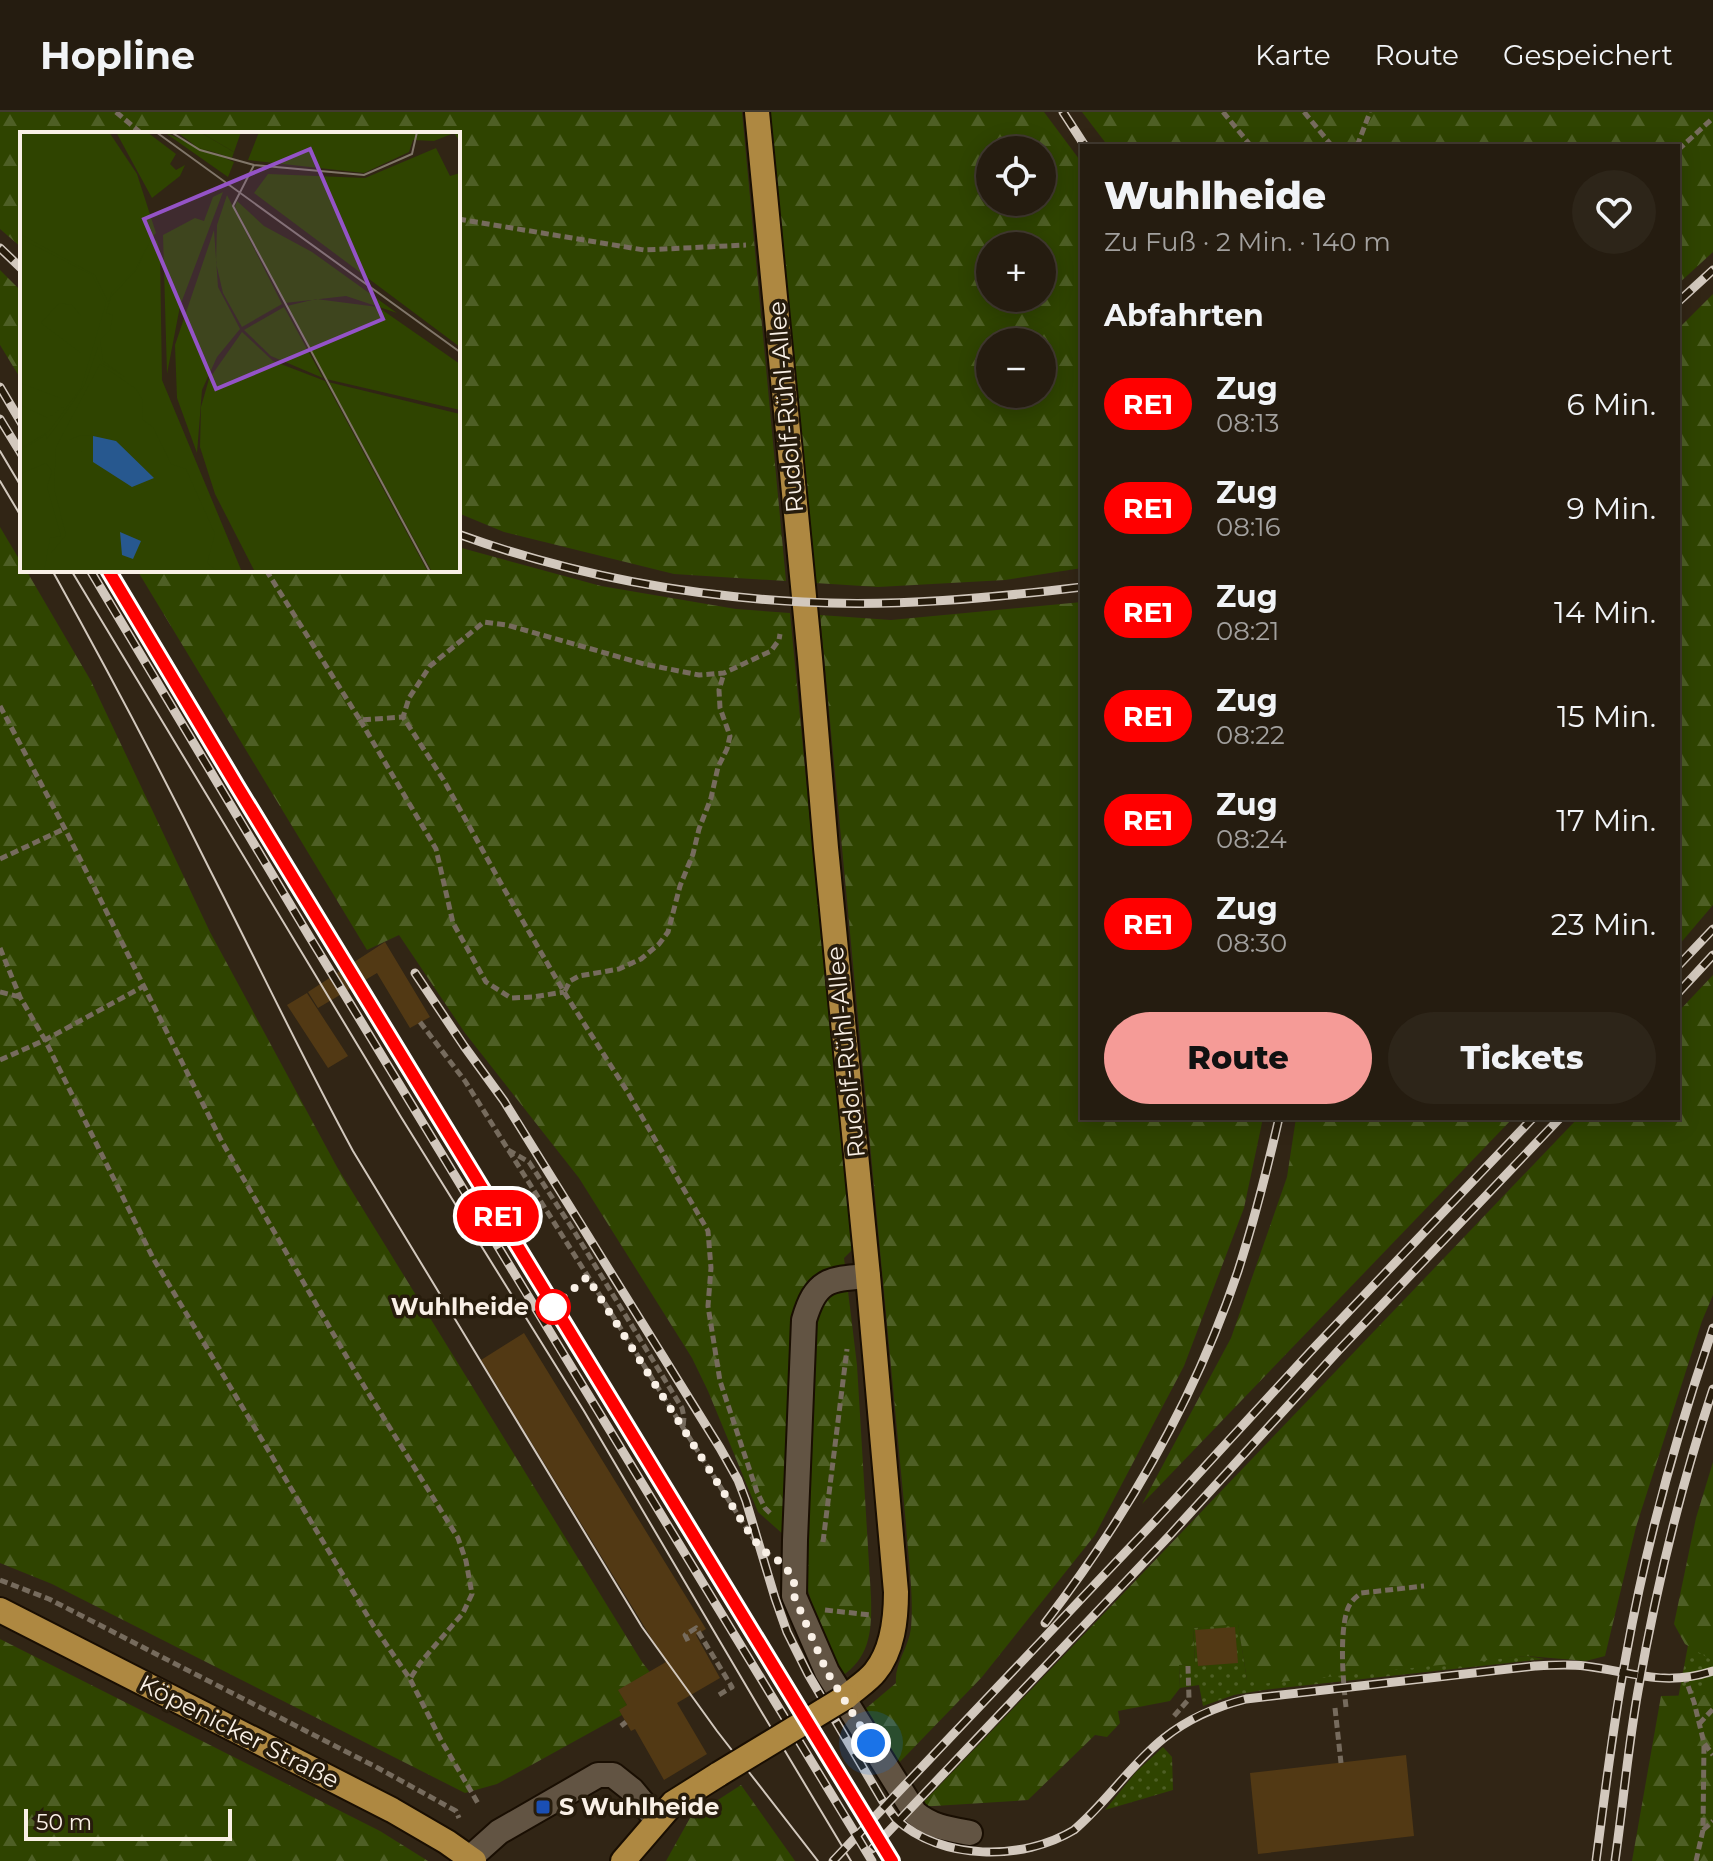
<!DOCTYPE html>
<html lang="de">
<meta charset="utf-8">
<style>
:root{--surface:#251c10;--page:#2d2519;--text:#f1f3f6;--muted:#a3a19f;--line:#423a30;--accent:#f59b97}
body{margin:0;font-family:Montserrat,sans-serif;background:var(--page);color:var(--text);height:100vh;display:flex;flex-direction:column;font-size:30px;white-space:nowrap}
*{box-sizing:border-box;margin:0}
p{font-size:26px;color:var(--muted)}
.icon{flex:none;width:44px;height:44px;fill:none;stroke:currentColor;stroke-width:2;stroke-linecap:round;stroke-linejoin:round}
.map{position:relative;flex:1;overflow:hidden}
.sheet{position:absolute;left:1080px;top:32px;width:600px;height:976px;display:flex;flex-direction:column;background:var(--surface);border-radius:0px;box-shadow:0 4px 20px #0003,0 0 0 2px var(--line)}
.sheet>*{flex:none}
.badge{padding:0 16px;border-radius:26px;font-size:28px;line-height:52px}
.fabs{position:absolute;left:976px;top:24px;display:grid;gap:16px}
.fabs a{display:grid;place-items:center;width:80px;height:80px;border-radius:50%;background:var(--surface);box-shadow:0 4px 20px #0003,0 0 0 2px var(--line);font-size:40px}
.scale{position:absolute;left:24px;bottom:20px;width:208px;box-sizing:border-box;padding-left:8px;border:4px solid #f9f0e6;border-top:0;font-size:22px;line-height:28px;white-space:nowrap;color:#f9f0e6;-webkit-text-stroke:6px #271c0c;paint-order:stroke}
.you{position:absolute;width:40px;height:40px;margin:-20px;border:6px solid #fff;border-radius:50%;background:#1a73e8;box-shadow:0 0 0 12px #1a73e833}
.map>.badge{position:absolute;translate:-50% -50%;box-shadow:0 0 0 4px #fff}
h2{padding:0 24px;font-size:30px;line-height:72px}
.round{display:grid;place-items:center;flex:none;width:84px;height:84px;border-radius:42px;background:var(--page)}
.summary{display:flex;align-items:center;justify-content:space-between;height:136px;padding:0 24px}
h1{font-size:38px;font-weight:800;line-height:60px}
.primary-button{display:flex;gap:16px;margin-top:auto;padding:16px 24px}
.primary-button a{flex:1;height:92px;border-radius:48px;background:var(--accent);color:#111;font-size:32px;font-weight:800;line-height:92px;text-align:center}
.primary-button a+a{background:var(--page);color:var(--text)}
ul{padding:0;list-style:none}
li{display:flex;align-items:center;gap:24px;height:104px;padding:0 24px}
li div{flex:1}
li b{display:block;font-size:30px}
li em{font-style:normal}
li .badge{min-width:88px;font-weight:700;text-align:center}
header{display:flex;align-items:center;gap:48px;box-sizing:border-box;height:112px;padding:0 40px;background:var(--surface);border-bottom:2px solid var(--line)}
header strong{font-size:38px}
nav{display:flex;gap:44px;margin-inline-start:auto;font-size:28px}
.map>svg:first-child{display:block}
</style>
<header>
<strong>Hopline</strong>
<nav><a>Karte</a><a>Route</a><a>Gespeichert</a></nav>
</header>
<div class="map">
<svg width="1713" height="1749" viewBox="0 0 1713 1749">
<defs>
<pattern id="grass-dots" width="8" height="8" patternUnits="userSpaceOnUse" patternTransform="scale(2)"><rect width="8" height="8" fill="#2f4400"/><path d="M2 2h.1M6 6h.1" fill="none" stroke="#4e5f25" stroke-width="1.8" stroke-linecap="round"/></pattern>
<pattern id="forest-firs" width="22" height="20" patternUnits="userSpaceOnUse" patternTransform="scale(2)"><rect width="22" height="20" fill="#2f4400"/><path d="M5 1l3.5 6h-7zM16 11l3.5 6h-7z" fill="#4e5f25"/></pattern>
</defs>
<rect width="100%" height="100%" fill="#312515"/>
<g fill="url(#grass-dots)">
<path d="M1713 1431V1625L1677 1592 1699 1475Z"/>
<path d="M1238 1511 1247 1568 1527 1544 1545 1547 1264 1578 1234 1583 1203 1594 1199 1573 1180 1576 1179 1553 1195 1551 1193 1516Z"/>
<path d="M1163 1635 1172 1645 1173 1678 1105 1698 1136 1660Z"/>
</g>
<g fill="url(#forest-firs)" fill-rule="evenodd">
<path d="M0 0H742L786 469 674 462 504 420 458 401V22H22V136L0 117Z"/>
<path d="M770 0H1044L1082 51V456L1005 468 878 475 815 471ZM990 38H1042V90H990ZM990 134H1042V186H990ZM990 230H1042V282H990Z"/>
<path d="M1082 0H1713V140L1678 172V34H1108Z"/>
<path d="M0 158 22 180V269L0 233Z"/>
<path d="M1713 182V793L1678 834V217Z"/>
<path d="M0 415 22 452V458H26L91 569 210 820 337 1055 642 1550 660 1573 619 1579 627 1593 622 1603 497 1672 465 1681 52 1472 0 1451Z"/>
<path d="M458 435 601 474 736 497 790 501 835 968 853 1137 844 1146 857 1253 871 1485C872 1521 870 1548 836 1568L793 1431 758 1400 708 1279 692 1246 579 1066 465 921 399 823 367 838 137 458H458Z"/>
<path d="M1082 490V1006H1263L1244 1096 1184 1254 1095 1423 982 1565 896 1654 864 1598 896 1571C894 1552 909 1535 911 1516 914 1482 908 1446 906 1413L820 503 891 508Z"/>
<path d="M1713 863V1183L1702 1209 1636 1415 1605 1544 1586 1549 1527 1544 1261 1572 1247 1568 1238 1512 1193 1516 1195 1552 1179 1553 1180 1576 1170 1589 1118 1599 1120 1611 1107 1625 1095 1623 1028 1688 919 1695 1578 1006H1678V900Z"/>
<path d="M1296 1006H1513L1142 1392 1231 1226 1287 1065Z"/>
<path d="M1713 1350V1549L1685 1532 1674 1512 1696 1406Z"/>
<path d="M0 1527 380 1719 428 1749H0Z"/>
<path d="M1713 1564V1749H1632L1661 1584 1705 1583 1709 1566Z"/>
<path d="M741 1673 795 1749H666L690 1706Z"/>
</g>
<g fill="#523914">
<path d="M385 830 430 905 410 916 377 861 318 896 308 880Z"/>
<path d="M307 881 348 944 328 956 287 893Z"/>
<path d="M524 1221 706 1517 696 1523 720 1566 677 1591 707 1642 664 1668 635 1617 631 1619 619 1598 627 1593 618 1578 666 1550 481 1248Z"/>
<path d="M1235 1515 1238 1551 1198 1554 1195 1518Z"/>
<path d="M1406 1643 1414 1724 1258 1742 1250 1661Z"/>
</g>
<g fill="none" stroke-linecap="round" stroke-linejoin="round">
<defs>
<g id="minor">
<path d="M868 1164C829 1167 816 1167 804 1208L795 1428 794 1484 827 1560 915 1701C932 1715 948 1717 970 1721"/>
<path d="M470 1746 499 1720 598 1663H613L632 1678 657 1708"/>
</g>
<g id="major">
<path d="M757 0 810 546 826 736 868 1164 896 1480C896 1507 893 1538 875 1560 868 1569 855 1577 846 1585"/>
<path d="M0 1498 392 1698 447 1730 474 1749"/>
<path d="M623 1749 673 1691 719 1662"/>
</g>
</defs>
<use href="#minor" stroke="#190e02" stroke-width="28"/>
<use href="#major" stroke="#190e02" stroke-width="28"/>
<g stroke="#766b5d" stroke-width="5" stroke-dasharray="8 4" stroke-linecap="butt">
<path d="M116 0 142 22"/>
<path d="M1223 0 1251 34"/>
<path d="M1304 0 1332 34"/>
<path d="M1357 34 1370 0"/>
<path d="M1678 38 1713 6"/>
<path d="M458 107 644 138 746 133"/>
<path d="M266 458 360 608 403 605"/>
<path d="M0 594 65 717 221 1028 356 1261 458 1426 466 1449 472 1482 463 1501 420 1551 410 1567"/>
<path d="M360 608 436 737 453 811 486 870 511 886 533 885 564 880"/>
<path d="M0 747 64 717"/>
<path d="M0 836 20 885 45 928 153 1146 373 1513 410 1567 441 1628 479 1693"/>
<path d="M565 879 570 869 579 864 619 857 641 847 659 832 668 820 680 774 693 742 699 717 711 686 718 655 727 637 730 624 720 596 719 578 724 561"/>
<path d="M0 880 20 885"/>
<path d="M420 910 465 969 750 1422 761 1437 770 1443"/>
<path d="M0 948 45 928 144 874"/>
<path d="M508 1038 529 1050 574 1119 682 1296 684 1305 683 1316"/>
<path d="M770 1401 765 1396 757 1380 720 1269 708 1194 711 1156 708 1119 627 979 564 880 503 775 443 667 403 605 409 586 430 554 484 510 507 513 644 552 699 563 724 561 771 539 779 528 780 522"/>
<path d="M823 1430 847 1237"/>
<path d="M0 1468 49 1487 378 1656 456 1699 459 1706"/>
<path d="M825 1498 871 1503"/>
<path d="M688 1529 685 1523 696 1516 732 1575 717 1584"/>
<path d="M1684 1563 1694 1590 1704 1631 1713 1643"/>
<path d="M1346 1595C1343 1569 1339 1520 1348 1496 1351 1489 1356 1485 1361 1481L1424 1474"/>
<path d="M1335 1596 1341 1651"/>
<path d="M1174 1604 1189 1587 1188 1554"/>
<path d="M1699 1612 1713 1597"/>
<path d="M621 1614 626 1610"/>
<path d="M1703 1718 1713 1709"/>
<path d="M1696 1749 1703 1718 1704 1631"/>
</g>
<use href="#minor" stroke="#625443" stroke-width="24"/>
<use href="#major" stroke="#ae8841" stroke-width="24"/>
<g stroke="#d2c8bd" stroke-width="2">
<path d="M0 339 22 376"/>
<path d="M0 369 22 406"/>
<path d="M52 458C107 557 160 657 210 758 258 852 303 947 353 1039L642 1515 717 1619 818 1749"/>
<path d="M71 458 401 1005 584 1299 761 1599 851 1749"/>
</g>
<defs>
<g id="rail">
<path d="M1063 0 1085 34"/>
<path d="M0 136 22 157"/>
<path d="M1678 190 1713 158"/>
<path d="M0 275 22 312"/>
<path d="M0 307 22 343"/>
<path d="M458 422C568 462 686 484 803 490 896 495 990 486 1082 475"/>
<path d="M90 458 309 824 872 1749"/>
<path d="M108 458 188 594 892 1749"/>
<path d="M1678 854 1713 817"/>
<path d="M415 861 464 934 504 989 720 1336 738 1368 746 1389 775 1486 787 1520 808 1562 882 1688C887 1694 891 1701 896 1707 941 1749 1023 1749 1074 1718 1107 1690 1130 1653 1164 1626 1189 1606 1215 1595 1246 1587L1535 1554C1552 1553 1568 1552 1585 1554 1633 1560 1664 1575 1713 1559"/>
<path d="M1678 881 1713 843"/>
<path d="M1045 1511C1127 1404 1195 1287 1238 1159 1254 1109 1267 1058 1279 1006"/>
<path d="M872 1737 1170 1423 1338 1239 1560 1006"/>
<path d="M833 1749 1155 1409 1311 1239 1533 1006"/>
<path d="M1596 1749C1605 1681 1613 1612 1626 1544 1646 1432 1676 1324 1713 1216"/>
<path d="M1615 1749C1623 1693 1628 1635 1638 1579 1656 1477 1680 1376 1713 1277"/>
</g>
</defs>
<use href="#rail" stroke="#d2c8bd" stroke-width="9"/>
<use href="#rail" stroke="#271c0c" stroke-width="6" stroke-dasharray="18" stroke-linecap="butt"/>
<defs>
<path id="major-bridge" d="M719 1662 846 1585"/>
</defs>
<use href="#major-bridge" stroke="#190e02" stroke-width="28" stroke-linecap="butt"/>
<use href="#major-bridge" stroke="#ae8841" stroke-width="24"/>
</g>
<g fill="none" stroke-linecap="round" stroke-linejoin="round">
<defs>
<path id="line" d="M108 458 237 674 892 1749"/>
</defs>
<use href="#line" stroke="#fff" stroke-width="18"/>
<use href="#line" stroke="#f00" stroke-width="12"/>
<path stroke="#f9f0e6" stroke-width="8" stroke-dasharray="0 14.4" d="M553 1195 587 1165 750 1422 761 1437 783 1452 794 1467V1484L827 1560 871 1631"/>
</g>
<circle fill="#fff" stroke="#f00" stroke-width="4" cx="553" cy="1195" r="16"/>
<rect fill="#1a4fb4" stroke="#271c0c" stroke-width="3" x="535" y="1687" width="16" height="16" rx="4"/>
<g text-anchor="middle" stroke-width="7" stroke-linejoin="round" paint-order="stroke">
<g font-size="24" fill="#f9f0e6" stroke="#271c0c">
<text transform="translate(786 295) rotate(-95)" y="8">Rudolf-Rühl-Allee</text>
<text transform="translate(846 940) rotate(-96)" y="8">Rudolf-Rühl-Allee</text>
<text transform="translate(239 1620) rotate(27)" y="8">Köpenicker Straße</text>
</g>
<g font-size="24" font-weight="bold" fill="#f9f0e6" stroke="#271c0c" text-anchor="end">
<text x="529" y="1203">Wuhlheide</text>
</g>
<g font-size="24" font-weight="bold" fill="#f9f0e6" stroke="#271c0c" text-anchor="start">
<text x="559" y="1703">S Wuhlheide</text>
</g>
</g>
<g transform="translate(20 20)">
<rect width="440" height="440" fill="#312515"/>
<path d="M144 0 214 30 208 45ZM0 85 134 101 136 226 146 274 219 440H0Z" fill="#2f4400"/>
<path d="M0 0H89L117 42 136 101 131 106 137 109 140 120 142 248 222 440H199L187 431 195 402 166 337 151 332 133 295 123 288 122 267 116 257 80 232 36 315 34 356 46 403 31 421V440H24L30 406 41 404 27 355 32 339 26 331 0 342V319L27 302 26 308 38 292 65 252 78 215V223L82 231 105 245 83 229 80 208 90 198 93 183 86 181 91 165 117 137 131 107 116 136 92 160 88 170 75 143 0 102ZM96 0H127L156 22 150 32 156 38 165 33 160 44 132 66ZM157 0H180L214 20 212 26 177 15ZM239 0H440V10L434 1 414 9 393 8 389 20 344 41 228 28ZM416 16 430 44 440 41V215L234 61 248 42 345 46ZM203 60 160 174 147 242 143 103 175 86 184 89 193 65ZM207 63 262 172 222 195 203 161 196 131 197 93ZM217 69 244 94 292 120 377 181 326 164 265 171 215 75ZM194 98 198 155 220 197 197 225 182 258 177 321 157 266 155 213ZM0 106 72 143 86 171 61 256 29 299 0 317ZM39 171 52 173 61 184V221L21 191ZM296 167 358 175 440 232V278L306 247 267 174ZM264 175 303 246 251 224 224 198ZM222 200 253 229 305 249 408 440H235L195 362 180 315 181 275 189 247ZM308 250 440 282V440H412Z" fill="#2f4400" fill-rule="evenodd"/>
<path d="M0 251 40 266 46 273 28 286 0 273ZM61 303 73 304V330L49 308Z" fill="#2f4400"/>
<path d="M180 0H221L214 20Z" fill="#2f4400"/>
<path d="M73 304 96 309 134 346 112 355 73 330ZM100 400 121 409 113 427 102 423Z" fill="#27588f"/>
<path fill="none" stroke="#817669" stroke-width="2" d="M136 0 440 220M151 0 180 18 234 33M397 0 392 22 344 43 234 33 213 74 410 440"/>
<path fill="#9453c7" fill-opacity="0.15" stroke="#9453c7" stroke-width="4" d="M290 17 363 187 196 257 124 87Z"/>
<rect width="440" height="440" fill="none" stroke="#f9f0e6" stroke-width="4"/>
</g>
</svg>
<div class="fabs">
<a><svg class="icon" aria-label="locate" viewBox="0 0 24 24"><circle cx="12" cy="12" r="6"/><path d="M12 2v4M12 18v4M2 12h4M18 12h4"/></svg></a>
<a>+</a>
<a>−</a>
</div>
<div class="scale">50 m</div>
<div class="you" style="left:871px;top:1631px"></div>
<b class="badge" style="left:498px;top:1104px;background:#f00;color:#fff">RE1</b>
<section class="sheet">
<div class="summary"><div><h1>Wuhlheide</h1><p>Zu Fuß · 2 Min. · 140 m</p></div><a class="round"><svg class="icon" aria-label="heart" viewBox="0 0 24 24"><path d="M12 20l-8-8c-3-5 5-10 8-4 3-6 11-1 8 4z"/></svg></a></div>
<h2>Abfahrten</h2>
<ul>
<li><span class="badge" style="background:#f00;color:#fff">RE1</span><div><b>Zug</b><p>08:13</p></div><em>6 Min.</em></li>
<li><span class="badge" style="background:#f00;color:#fff">RE1</span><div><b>Zug</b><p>08:16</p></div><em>9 Min.</em></li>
<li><span class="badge" style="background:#f00;color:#fff">RE1</span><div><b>Zug</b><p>08:21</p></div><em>14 Min.</em></li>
<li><span class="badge" style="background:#f00;color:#fff">RE1</span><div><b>Zug</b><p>08:22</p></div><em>15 Min.</em></li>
<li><span class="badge" style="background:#f00;color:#fff">RE1</span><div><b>Zug</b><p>08:24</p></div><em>17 Min.</em></li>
<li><span class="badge" style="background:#f00;color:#fff">RE1</span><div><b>Zug</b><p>08:30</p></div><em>23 Min.</em></li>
</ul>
<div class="primary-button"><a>Route</a><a>Tickets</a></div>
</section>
</div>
